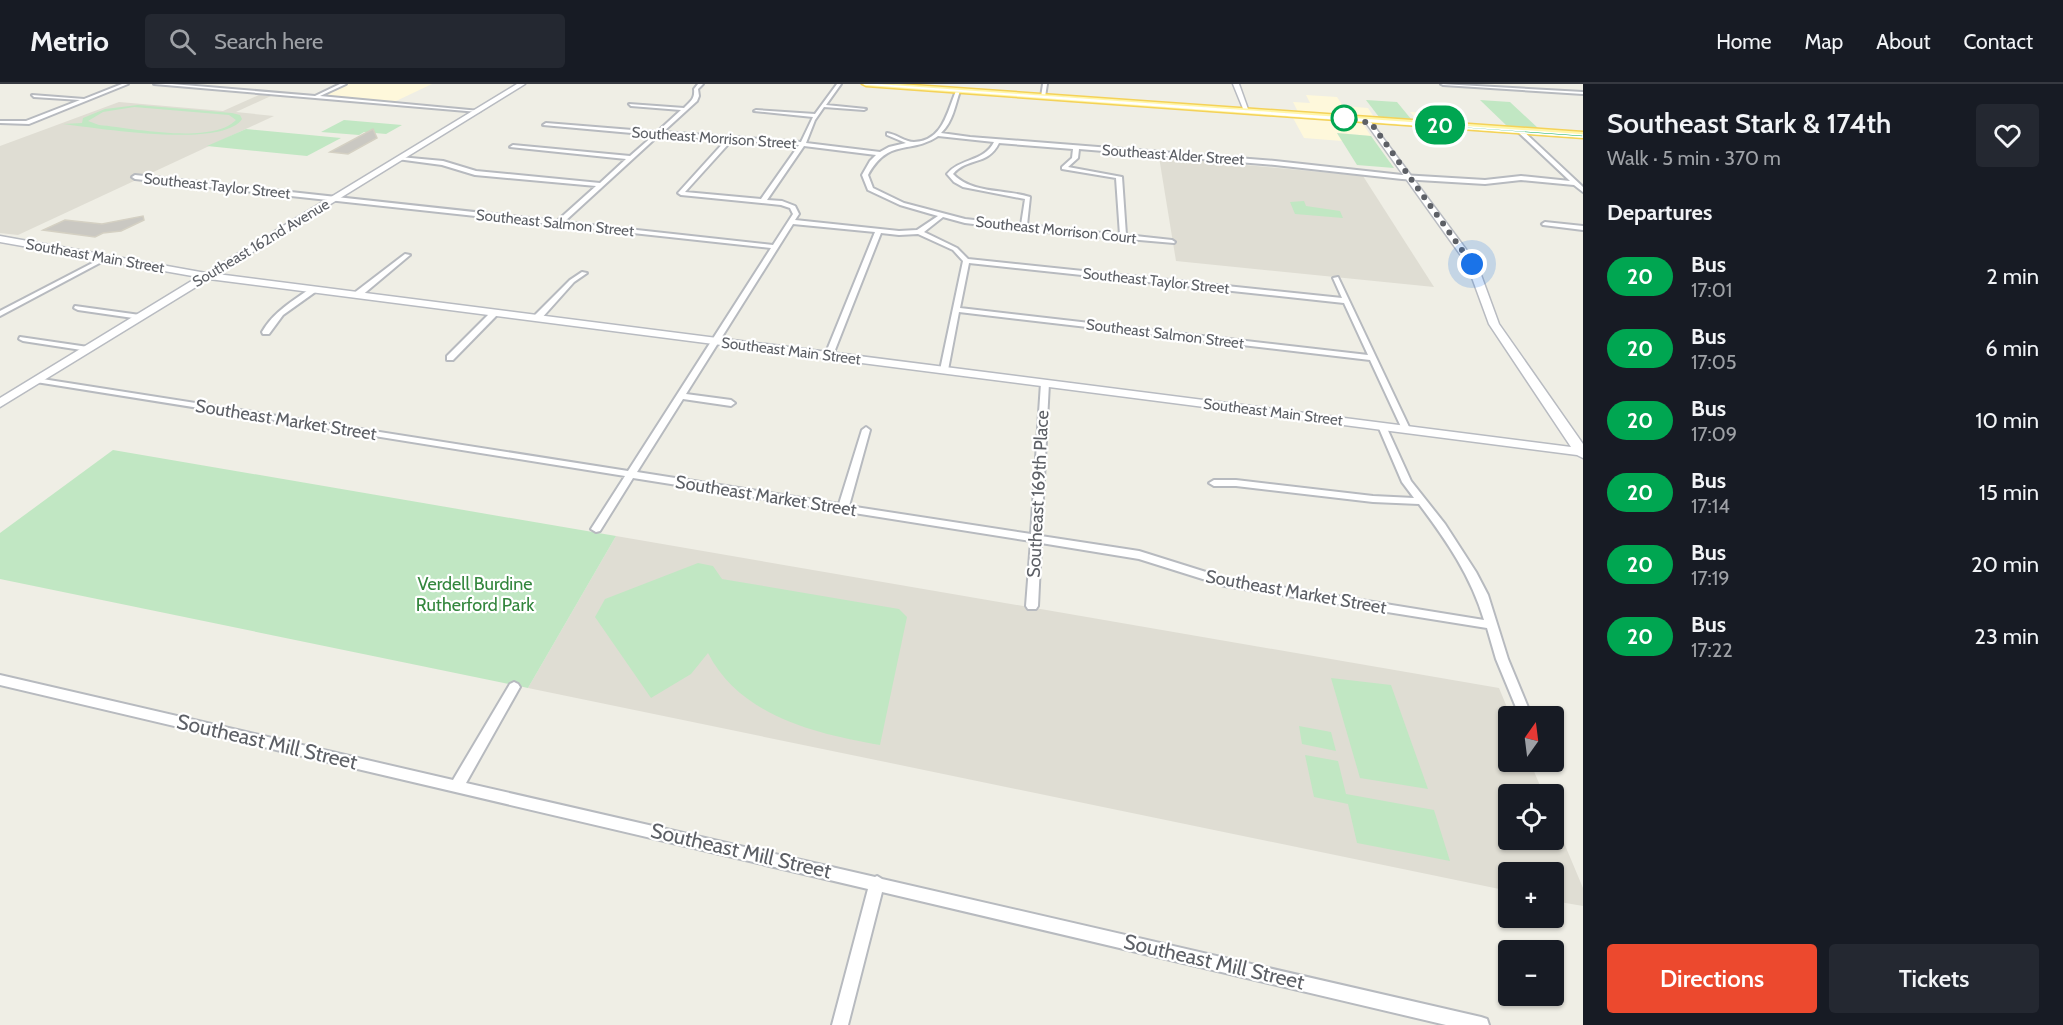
<!DOCTYPE html>
<meta charset="utf-8">
<style>
:root{--surface:#171b24;--page:#242831;--text:#f1f3f6;--muted:#9ea1a6;--line:#363941;--accent:#ec492e}
body{margin:0;font-family:Cabin,sans-serif;background:var(--page);color:var(--text);height:100vh;display:flex;flex-direction:column;font-size:22px;white-space:nowrap}
*{box-sizing:border-box;margin:0}
p{font-size:20px;color:var(--muted)}
.icon{flex:none;width:33px;height:33px;fill:none;stroke:currentColor;stroke-width:2;stroke-linecap:round;stroke-linejoin:round}
.map{position:relative;flex:1;overflow:hidden}
.drawer{display:flex;flex-direction:column;background:var(--surface);width:480px}
.drawer>*{flex:none}
.badge{padding:0 12px;border-radius:20px;font-size:21px;line-height:39px}
.needle{width:39px;rotate:14deg}
.fabs{position:absolute;left:1498px;top:622px;display:grid;gap:12px}
.fabs a{display:grid;place-items:center;width:66px;height:66px;border-radius:6px;background:var(--surface);box-shadow:0 2px 4px #0004;font-size:30px}
.you{position:absolute;width:30px;height:30px;margin:-15px;border:4px solid #fff;border-radius:50%;background:#1a73e8;box-shadow:0 0 0 9px #1a73e833}
.map>.badge{position:absolute;translate:-50% -50%;box-shadow:0 0 0 3px #fff}
h2{padding:0 24px;font-size:22px;line-height:54px}
.round{display:grid;place-items:center;flex:none;width:63px;height:63px;border-radius:6px;background:var(--page)}
.headline{display:flex;align-items:center;justify-content:space-between;height:102px;padding:0 24px}
h1{font-size:28px;font-weight:600;line-height:45px}
.button{display:flex;gap:12px;margin-top:auto;padding:12px 24px}
.button a{flex:1;height:69px;border-radius:6px;background:var(--accent);color:#fff;font-size:24px;font-weight:600;line-height:69px;text-align:center}
.button a+a{background:var(--page);color:var(--text)}
ul{padding:0;list-style:none}
li{display:flex;align-items:center;gap:18px;height:72px;padding:0 24px}
li div{flex:1}
li b{display:block;font-size:22px}
li em{font-style:normal}
li .badge{min-width:66px;font-weight:700;text-align:center}
header{display:flex;align-items:center;gap:36px;box-sizing:border-box;height:84px;padding:0 30px;background:var(--surface);border-bottom:2px solid var(--line)}
header strong{font-size:28px}
nav{display:flex;gap:33px;margin-inline-start:auto;font-size:21px}
.search{width:420px;height:54px;background:var(--page);display:flex;align-items:center;gap:15px;box-sizing:border-box;padding:0 21px;border-radius:6px;color:var(--muted);font-size:22px}
main{display:flex;flex:1;min-height:0}
.map>svg:first-child{display:block}
</style>
<header>
<strong>Metrio</strong>
<div class="search"><svg class="icon" aria-label="search" viewBox="0 0 24 24"><circle cx="10" cy="10" r="6"/><path d="M15 15l6 6"/></svg>Search here</div>
<nav><a>Home</a><a>Map</a><a>About</a><a>Contact</a></nav>
</header>
<main>
<div class="map">
<svg width="1583" height="941" viewBox="0 0 1583 941">
<rect width="100%" height="100%" fill="#efeee5"/>
<g fill="#fef8db">
<path d="M337 0H432L394 18 314 11Z"/>
<path d="M1306 11 1337 13 1343 22 1368 24 1374 33 1298 28 1293 18 1310 19Z"/>
<path d="M1410 28 1453 30 1462 39 1417 36Z"/>
<path d="M1293 34 1358 39 1363 40 1371 52 1337 49 1342 57 1304 54Z"/>
</g>
<g fill="#dfddd3">
<path d="M259 11 271 12 236 28 274 32 18 151 0 149V62L119 18 223 27Z"/>
<path d="M1159 73 1363 92 1434 203 1176 177Z"/>
<path d="M616 452 1499 604 1511 633H1509V678H1530L1544 711H1509V756H1554V735L1583 804V822L1554 817V789H1509V807L528 604Z"/>
</g>
<g fill="#c1e7c3" fill-rule="evenodd">
<path d="M1366 16 1397 18 1411 35 1379 33Z"/>
<path d="M1480 16 1510 18 1539 45 1507 42Z"/>
<path d="M138 21 232 29 240 31 242 35C222 65 98 44 63 40L82 39 83 34 105 25ZM134 23 229 31 236 36C212 61 132 44 99 41L88 37 103 28Z"/>
<path d="M344 36 402 41 386 50 364 48 359 51 321 48Z"/>
<path d="M246 45 341 54 307 72 207 62Z"/>
<path d="M1337 49 1371 52 1394 84 1357 81Z"/>
<path d="M1304 117 1306 122 1340 127 1343 134 1295 130 1290 118Z"/>
<path d="M113 366 616 452 528 604 0 495V449Z"/>
<path d="M698 479 713 482 722 495 899 525 907 533 880 661C816 650 740 632 708 569L691 590 651 614 595 533 605 515Z"/>
<path d="M1331 594 1391 601 1428 705 1360 694Z"/>
<path d="M1299 642 1331 648 1336 667 1302 660Z"/>
<path d="M1305 671 1338 677 1346 710 1434 726 1450 777 1357 759 1348 720 1314 713Z"/>
</g>
<g fill="#cac8c2" stroke="#d4d0c3" stroke-width="1.5">
<path d="M373 45 377 54 348 70 330 68Z"/>
<path d="M143 132 144 136 121 147 103 149 95 153 43 146 65 136 102 140Z"/>
</g>
<g fill="none" stroke-linecap="round" stroke-linejoin="round">
<defs>
<g id="street">
<path d="M122 0H128L29 40 0 39V37H26L80 16 34 13 32 11 84 15Z"/>
<path d="M154 0H172L315 12 340 0H346L320 12 480 27 478 28Z"/>
<path d="M698 0H703L698 5 699 12 697 17 663 48 801 58 813 33 754 27 756 26 815 30 837 0H841L826 21 866 25 864 26 824 23 815 36 806 59 880 68 889 63 906 59 887 51V49C896 50 905 58 914 58 943 57 947 28 956 7L958 6 960 7C955 21 953 38 941 49L970 53 1275 77 1402 91 1485 96 1521 92 1570 97 1517 47 1522 46 1583 103V108L1574 101 1521 96 1485 100 1402 95 1275 81 1079 65 1078 74 1068 83 1122 93 1126 151 1172 156 1175 158 1174 159 1024 146 965 139 943 133 924 148 957 164 968 175 1342 214 1333 194 1338 193 1410 345 1409 347 1406 348 1402 345 1370 276 959 228 948 286 944 288H941L940 286 963 177 953 166 918 150 899 151 881 149 833 271 832 273H826L825 271 875 148 793 140 686 310 731 316 735 319 731 322 683 315 637 388 839 420 862 346 866 343 870 346 849 422 1031 450 1041 299 1045 297 1049 299 1041 452 1139 467 1225 494 1484 536C1471 492 1446 456 1419 420L1373 418 1236 402H1214L1209 399 1214 396H1236L1373 412 1414 414 1402 398 1378 342 1379 340H1385L1411 397 1445 440 1476 488 1488 511 1508 575 1532 633H1520L1496 575 1487 544 1225 502 1139 475 1041 459 1038 522 1036 525H1028L1026 522 1031 457 633 394 600 447 596 448 591 445 625 392 36 298 32 296 36 294 628 387 771 164 135 95 132 93 135 91 557 137 596 102 475 91 442 81 397 75 400 73 443 77 476 87 600 99 626 75 510 63 513 61 630 72 654 51 543 41 546 39 657 48 681 26 631 22 629 20 684 24C691 17 695 15 694 5ZM659 51 726 56 678 109 681 111 781 121 790 124 793 130 773 161 564 138ZM938 52 994 58C984 78 960 74 947 90L954 98 963 103 1025 115 1021 141 965 135 904 119 873 104 868 91C889 53 910 71 938 52ZM732 56 799 61 761 115 685 108ZM999 59 1073 65 1072 74 1062 83V85L1116 94 1120 151 1027 141 1030 113C1005 105 972 110 953 90 967 73 988 82 999 59ZM804 62 876 71 870 77 862 91 868 106 900 121 938 132 917 146 899 147 795 136 799 130 795 122 782 117 767 116ZM969 179 1344 219 1368 271 960 224Z"/>
<path d="M1043 0H1047L1045 13 1043 14 1041 13Z"/>
<path d="M1441 0 1583 8V10L1443 1Z"/>
<path d="M1545 138 1583 142V146L1543 141 1542 140Z"/>
<path d="M405 170 410 171 360 213H354V209Z"/>
<path d="M104 173 109 174 0 232V227Z"/>
<path d="M582 188 587 189 574 198 540 236H534V232L570 196Z"/>
<path d="M311 204 318 206 283 231 269 250H263L262 248C273 228 293 217 311 204Z"/>
<path d="M75 222 140 231 144 233 140 235 78 226 74 224Z"/>
<path d="M492 227 499 229 453 276H447V272Z"/>
<path d="M20 253 88 263 92 265 88 267 23 257 19 255Z"/>
<path d="M0 591 453 696 510 600 514 598 518 600 520 603 466 699 875 793 877 792 882 795 1481 933 1487 935 1489 941H1446L882 808 848 941H832L868 805 0 601Z"/>
</g>
<g id="secondary">
<path d="M517 0H525L217 190 1571 363 1489 240 1467 180 1364 36 1368 34 1477 180 1499 240 1583 360V374L1577 371 209 195 0 323V314L198 193 0 158V152L206 189Z"/>
<path d="M1233 0H1239L1249 28 1244 27Z"/>
</g>
<path id="primary" d="M862 0H899L1583 48V54L866 2Z"/>
</defs>
<use href="#street" stroke="#b7babf" stroke-width="4"/>
<use href="#secondary" stroke="#b8bbc1" stroke-width="3"/>
<use href="#primary" stroke="#f4d259" stroke-width="3"/>
<use href="#street" fill="#fff" fill-rule="evenodd"/>
<use href="#secondary" fill="#fff" fill-rule="evenodd"/>
<use href="#primary" fill="#fff6aa" fill-rule="evenodd"/>
</g>
<path fill="#00a651" stroke="#fff" stroke-width="1.5" d="M864 0H867L1583 51V53Z"/>
<g fill="none" stroke-linecap="round" stroke-linejoin="round">
<path stroke="#5d6066" stroke-width="6" stroke-dasharray="0 10.8" d="M1344 34 1371 39 1472 180"/>
</g>
<circle fill="#fff" stroke="#00a651" stroke-width="3" cx="1344" cy="34" r="12"/>
<g text-anchor="middle" stroke-width="4.5" stroke-linejoin="round" paint-order="stroke">
<g font-size="15" fill="#5d6066" stroke="#fff">
<text transform="translate(714 54) rotate(4)" y="5">Southeast Morrison Street</text>
<text transform="translate(1173 71) rotate(4)" y="5">Southeast Alder Street</text>
<text transform="translate(217 102) rotate(6)" y="5">Southeast Taylor Street</text>
<text transform="translate(555 139) rotate(6)" y="5">Southeast Salmon Street</text>
<text transform="translate(1056 146) rotate(6)" y="5">Southeast Morrison Court</text>
<text transform="translate(261 159) rotate(-31)" y="5">Southeast 162nd Avenue</text>
<text transform="translate(95 172) rotate(10)" y="5">Southeast Main Street</text>
<text transform="translate(1156 197) rotate(6)" y="5">Southeast Taylor Street</text>
<text transform="translate(1165 250) rotate(7)" y="5">Southeast Salmon Street</text>
<text transform="translate(791 267) rotate(7)" y="5">Southeast Main Street</text>
<text transform="translate(1273 328) rotate(7)" y="5">Southeast Main Street</text>
</g>
<g font-size="18" fill="#5d6066" stroke="#fff">
<text transform="translate(286 336) rotate(9)" y="6">Southeast Market Street</text>
<text transform="translate(1038 410) rotate(-87)" y="6">Southeast 169th Place</text>
<text transform="translate(766 412) rotate(9)" y="6">Southeast Market Street</text>
<text transform="translate(1296 508) rotate(10)" y="6">Southeast Market Street</text>
</g>
<g font-size="18" fill="#33863d" stroke="#fff">
<text x="475" y="506">Verdell Burdine<tspan x="475" dy="21">Rutherford Park</tspan></text>
</g>
<g font-size="21" fill="#5d6066" stroke="#fff">
<text transform="translate(267 658) rotate(13)" y="7">Southeast Mill Street</text>
<text transform="translate(741 767) rotate(13)" y="7">Southeast Mill Street</text>
<text transform="translate(1214 878) rotate(13)" y="7">Southeast Mill Street</text>
</g>
</g>
</svg>
<div class="fabs">
<a><svg class="needle" viewBox="-14 -14 28 28"><path d="M0-13l5 13h-10z" fill="#e53935"/><path d="M0 13l5-13h-10z" fill="#9ea1a6"/></svg></a>
<a><svg class="icon" aria-label="locate" viewBox="0 0 24 24"><circle cx="12" cy="12" r="6"/><path d="M12 2v4M12 18v4M2 12h4M18 12h4"/></svg></a>
<a>+</a>
<a>−</a>
</div>
<div class="you" style="left:1472px;top:180px"></div>
<b class="badge" style="left:1440px;top:41px;background:#00a651;color:#fff">20</b>
</div>
<section class="drawer">
<div class="headline"><div><h1>Southeast Stark &amp; 174th</h1><p>Walk · 5 min · 370 m</p></div><a class="round"><svg class="icon" aria-label="heart" viewBox="0 0 24 24"><path d="M12 20l-8-8c-3-5 5-10 8-4 3-6 11-1 8 4z"/></svg></a></div>
<h2>Departures</h2>
<ul>
<li><span class="badge" style="background:#00a651;color:#fff">20</span><div><b>Bus</b><p>17:01</p></div><em>2 min</em></li>
<li><span class="badge" style="background:#00a651;color:#fff">20</span><div><b>Bus</b><p>17:05</p></div><em>6 min</em></li>
<li><span class="badge" style="background:#00a651;color:#fff">20</span><div><b>Bus</b><p>17:09</p></div><em>10 min</em></li>
<li><span class="badge" style="background:#00a651;color:#fff">20</span><div><b>Bus</b><p>17:14</p></div><em>15 min</em></li>
<li><span class="badge" style="background:#00a651;color:#fff">20</span><div><b>Bus</b><p>17:19</p></div><em>20 min</em></li>
<li><span class="badge" style="background:#00a651;color:#fff">20</span><div><b>Bus</b><p>17:22</p></div><em>23 min</em></li>
</ul>
<div class="button"><a>Directions</a><a>Tickets</a></div>
</section>
</main>
